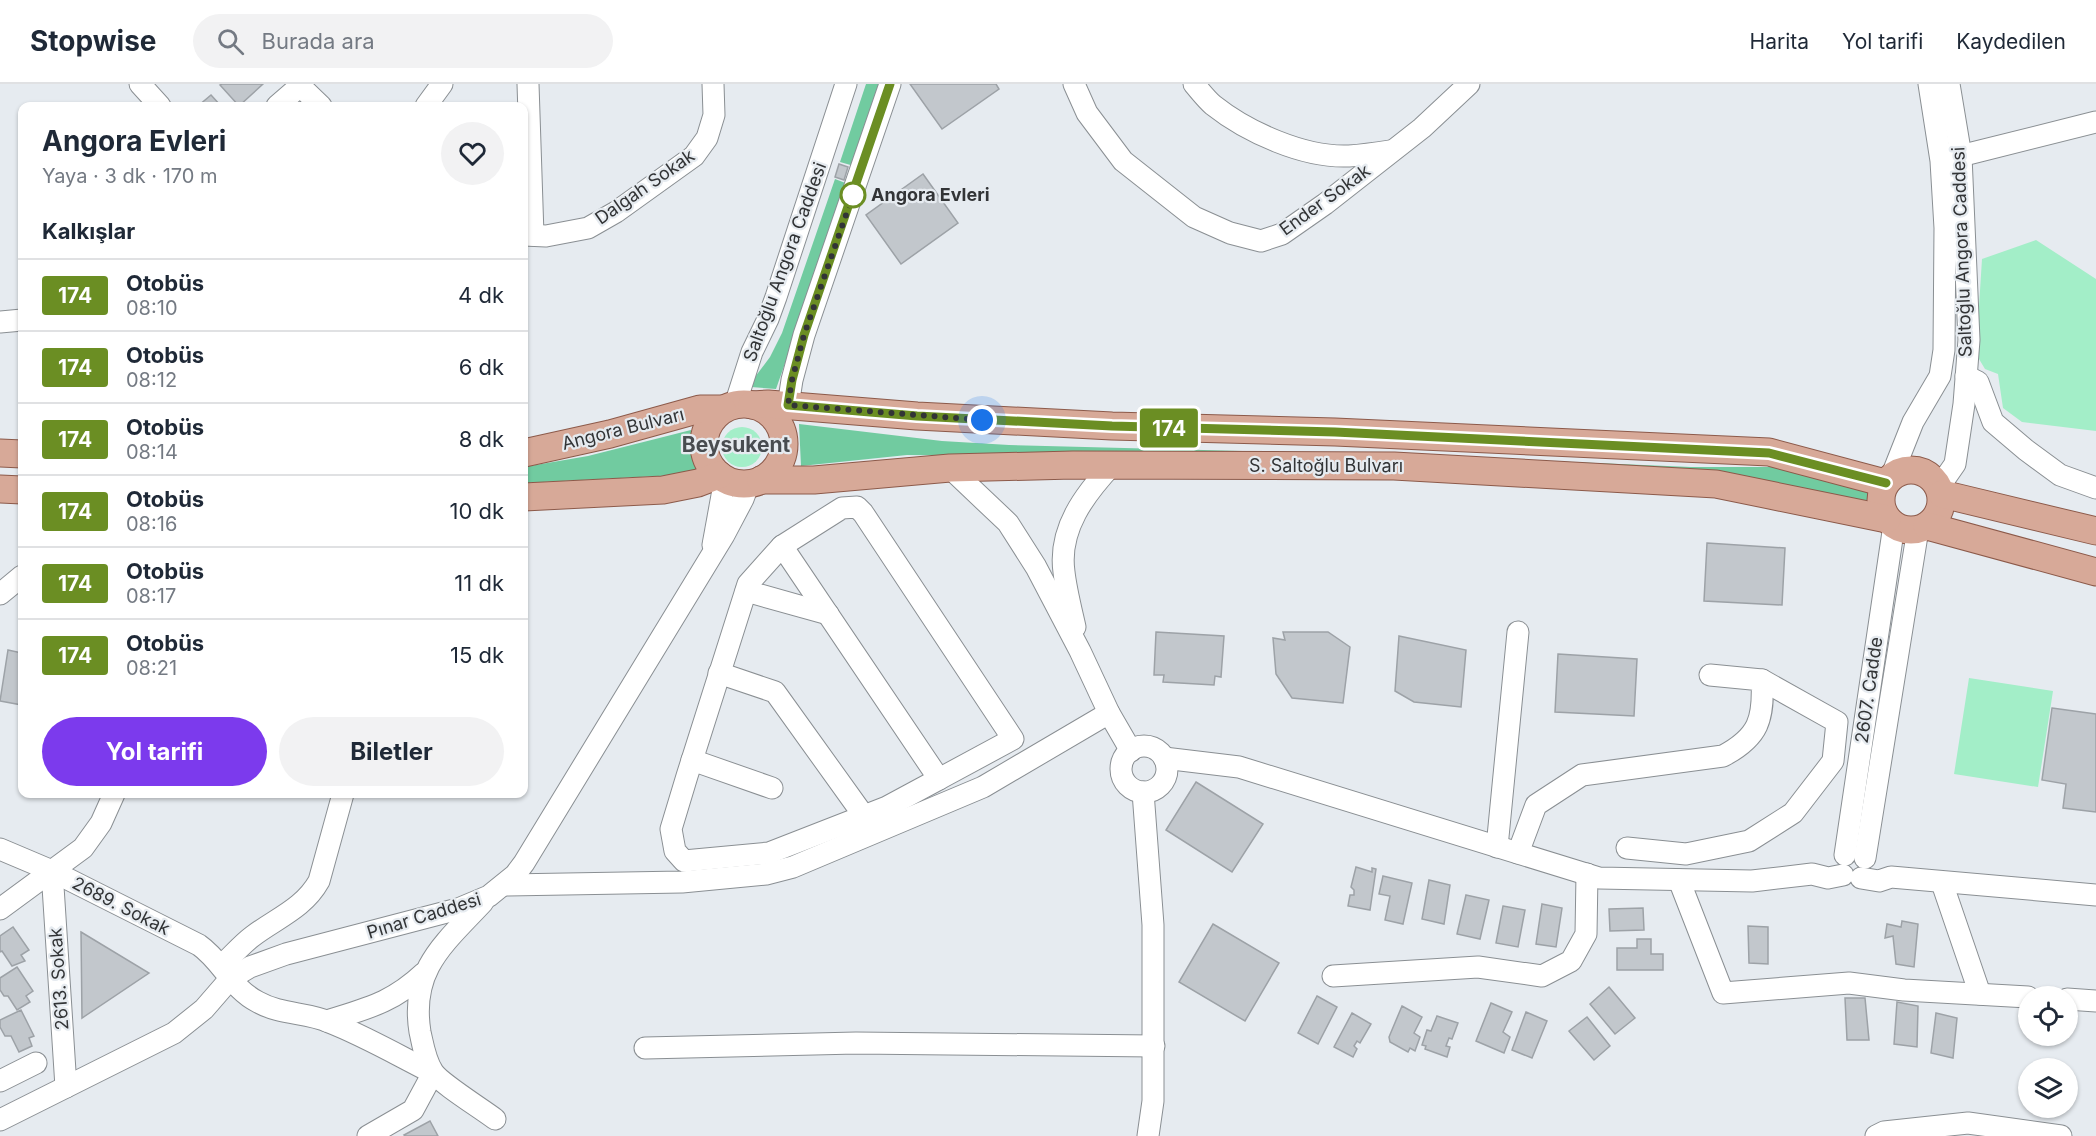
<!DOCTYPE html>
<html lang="tr">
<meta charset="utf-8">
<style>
:root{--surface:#fff;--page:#f2f2f3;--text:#1f2937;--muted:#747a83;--line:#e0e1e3;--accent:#7c3aed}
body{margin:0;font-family:Inter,sans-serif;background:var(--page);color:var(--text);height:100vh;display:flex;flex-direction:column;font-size:22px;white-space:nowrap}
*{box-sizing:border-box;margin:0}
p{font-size:20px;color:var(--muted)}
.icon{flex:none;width:33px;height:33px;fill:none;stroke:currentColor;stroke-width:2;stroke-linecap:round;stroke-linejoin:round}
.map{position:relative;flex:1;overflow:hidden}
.drawer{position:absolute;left:18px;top:18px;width:510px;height:696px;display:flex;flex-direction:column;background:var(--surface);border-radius:12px;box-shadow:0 2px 4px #0004}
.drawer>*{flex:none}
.badge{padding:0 12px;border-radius:4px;font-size:21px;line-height:39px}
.buttons{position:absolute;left:2018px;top:902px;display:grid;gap:12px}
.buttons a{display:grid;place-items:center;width:60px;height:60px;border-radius:50%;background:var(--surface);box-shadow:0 2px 4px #0004;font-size:30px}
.you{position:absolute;width:30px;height:30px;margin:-15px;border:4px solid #fff;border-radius:50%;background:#1a73e8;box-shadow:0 0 0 9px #1a73e833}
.map>.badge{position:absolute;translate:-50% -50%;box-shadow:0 0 0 3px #fff}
h2{padding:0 24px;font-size:22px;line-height:54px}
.round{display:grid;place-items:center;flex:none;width:63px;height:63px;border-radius:32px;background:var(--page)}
.overview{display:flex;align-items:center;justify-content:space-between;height:102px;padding:0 24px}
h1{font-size:28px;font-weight:700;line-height:45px}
.button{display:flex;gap:12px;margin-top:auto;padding:12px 24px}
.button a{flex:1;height:69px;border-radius:36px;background:var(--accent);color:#fff;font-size:24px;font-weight:700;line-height:69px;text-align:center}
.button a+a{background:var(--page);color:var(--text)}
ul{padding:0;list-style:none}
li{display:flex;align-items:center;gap:18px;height:72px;padding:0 24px;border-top:2px solid var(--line)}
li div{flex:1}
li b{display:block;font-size:22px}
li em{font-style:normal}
li .badge{min-width:66px;font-weight:700;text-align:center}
header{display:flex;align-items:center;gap:36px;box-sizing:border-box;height:84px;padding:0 30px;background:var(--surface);border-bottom:2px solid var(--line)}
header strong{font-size:28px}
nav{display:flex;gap:33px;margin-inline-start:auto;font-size:21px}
.search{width:420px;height:54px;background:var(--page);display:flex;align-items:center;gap:15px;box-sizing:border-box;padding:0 21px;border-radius:33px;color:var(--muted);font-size:22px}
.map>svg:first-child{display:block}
</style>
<header>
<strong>Stopwise</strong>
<div class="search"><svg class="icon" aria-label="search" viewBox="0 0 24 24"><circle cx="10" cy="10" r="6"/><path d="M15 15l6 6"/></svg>Burada ara</div>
<nav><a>Harita</a><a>Yol tarifi</a><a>Kaydedilen</a></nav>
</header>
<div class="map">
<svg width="2096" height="1052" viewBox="0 0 2096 1052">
<rect width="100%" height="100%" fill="#e6ebf0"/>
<g fill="#a3eec8">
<path d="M2036 156 2096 195V347L2022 338 2003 324 1998 290 1985 285 1976 270 1982 175Z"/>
<circle cx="742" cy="363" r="20"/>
<path d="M1969 594 2053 607 2038 703 1954 690Z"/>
</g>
<g fill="#71cba0">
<path d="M866 0H881L854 82 840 78Z"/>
<path d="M835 95 848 100 776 305 751 303 752 297 770 273 782 249Z"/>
<path d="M799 340 942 357 1009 361 1401 371 1691 383H1785L1872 407 1871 423 1017 372 907 371 801 382Z"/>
<path d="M691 346 697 390 524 399V383L588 372Z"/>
</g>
<g fill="#c2c7cc" stroke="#9da2a7" stroke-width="1.5">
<path d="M222 0H263L239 22 220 1Z"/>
<path d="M910 0H996L999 5 942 45Z"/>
<path d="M211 11 221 22H198Z"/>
<path d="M839 80 848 83 844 96 835 93Z"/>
<path d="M923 90 958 139 901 180 866 131Z"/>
<path d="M1707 459 1785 464 1782 521 1704 517Z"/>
<path d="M1156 548 1224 552 1221 593 1215 592 1214 601 1163 598 1164 591H1154Z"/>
<path d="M1283 548H1328L1350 563 1343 619 1292 614 1276 590 1273 554 1285 556Z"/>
<path d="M1399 552 1466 566 1461 623 1414 618 1395 607Z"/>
<path d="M8 566 22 569V621L0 617Z"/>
<path d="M1558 570 1637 575 1634 632 1555 628Z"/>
<path d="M2052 624 2096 630V728L2063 724 2066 700 2042 696Z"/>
<path d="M1196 698 1263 740 1232 788 1166 746Z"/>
<path d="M1356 783 1372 788V784L1376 785 1370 826 1348 822 1350 811H1354V806L1351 803Z"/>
<path d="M1383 792 1412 799 1403 840 1385 836 1390 812 1379 810Z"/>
<path d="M1429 796 1450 801 1444 840 1422 835Z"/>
<path d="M1466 811 1489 816 1480 855 1457 850Z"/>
<path d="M1542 820 1562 824 1556 863 1536 860Z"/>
<path d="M1503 822 1525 826 1518 863 1496 859Z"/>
<path d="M1643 824 1644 846 1610 847 1609 825Z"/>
<path d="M1902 837 1918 840 1914 883 1896 880 1893 852 1885 854 1887 840 1901 843Z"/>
<path d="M1213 840 1279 879 1245 937 1179 898Z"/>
<path d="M1748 842 1768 843V880L1749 879Z"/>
<path d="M13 843 29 866 21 871 25 877 12 882 2 867 0 868V852Z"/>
<path d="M81 848 149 889 82 934Z"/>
<path d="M1637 855H1651V870H1663V886H1617V864H1637Z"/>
<path d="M17 883 33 907 26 912 30 918 17 926 8 912H4L0 906V894Z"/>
<path d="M1609 903 1635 934 1615 950 1590 920Z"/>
<path d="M1317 912 1337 923 1318 960 1298 949Z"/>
<path d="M1845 914H1865L1869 956H1847Z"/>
<path d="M1897 918 1918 922 1917 963 1894 960Z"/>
<path d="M1491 919 1512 928 1503 948 1510 953 1504 969 1476 957Z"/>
<path d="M1402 922 1422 933 1414 949 1420 953 1415 967 1410 964 1408 968 1390 958 1389 953Z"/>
<path d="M21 926 34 952 29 954 32 962 19 968 11 952H5L0 943V936Z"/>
<path d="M1526 928 1547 937 1532 974 1512 966Z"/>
<path d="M1352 929 1371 940 1360 959 1357 957 1354 962 1357 965 1353 973 1334 963Z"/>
<path d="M1936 929 1957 934 1953 974 1931 969Z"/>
<path d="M1437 932 1458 939 1452 955 1449 954 1446 962 1450 963 1447 973 1425 965 1426 962 1422 961 1427 946 1431 947Z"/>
<path d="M1587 933 1610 962 1594 976 1569 947Z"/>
<path d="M430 1037 438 1052H405L404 1051Z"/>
</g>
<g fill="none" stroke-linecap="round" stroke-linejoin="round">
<defs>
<g id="minor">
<path d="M140 0 160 22"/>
<path d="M298 0 321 22"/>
<path d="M528 0 533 151"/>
<path d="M1074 0 1087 29 1123 77 1194 133 1230 149 1261 157 1282 150 1325 120 1422 44 1469 0"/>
<path d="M1194 0C1200 7 1206 15 1213 21 1247 48 1304 74 1349 72 1363 71 1377 69 1390 67"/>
<path d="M277 22 300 2"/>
<path d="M426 22 442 0"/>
<path d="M1948 75 2096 38"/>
<path d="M524 151 546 152 588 144 616 128 694 72 707 54 714 31 713 0"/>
<path d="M0 238 22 236"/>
<path d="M1966 292 1978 298 1993 338 2026 366 2060 391 2096 404"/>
<path d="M735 321 752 268 768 235 776 213 846 0"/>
<path d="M788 322 792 296 804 251 890 0"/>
<path d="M950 384 1008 439 1036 483 1080 567 1109 629 1131 667"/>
<path d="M1892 391 1913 338 1940 292 1944 266 1945 144 1941 77 1929 0"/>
<path d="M1939 403 1955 380 1964 320 1969 256 1961 72 1949 0"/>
<path d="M713 461 725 395"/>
<path d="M782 462 939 695 887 723 769 769 684 777 675 767 671 745 687 692 748 500Z"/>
<path d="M782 462 842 424 857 423 863 429 1013 655 939 695"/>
<path d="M746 507 828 530"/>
<path d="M0 510 22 492"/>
<path d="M1075 543C1071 525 1066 506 1064 488 1058 445 1085 410 1112 381"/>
<path d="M719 589 775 608 864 732"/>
<circle cx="1144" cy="685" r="23"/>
<path d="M1164 674 1239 683 1599 794 1752 797 1812 790 1828 794 1843 791"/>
<path d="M692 676 772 704"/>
<path d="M1143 708 1153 841V1017L1148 1052"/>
<path d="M1497 763 1518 548"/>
<path d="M1627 764 1686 770 1749 757 1793 729 1833 677 1837 638 1762 596"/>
<path d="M0 765 52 787 199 861C222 877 232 905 258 918 281 931 306 928 329 938 365 952 399 972 433 989L413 1026 368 1052"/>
<path d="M1518 769 1536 721 1582 691 1723 672C1759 653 1764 635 1762 596L1710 591"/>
<path d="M1845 771 1894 441"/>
<path d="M1865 774 1918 445"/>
<path d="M52 787 66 1003"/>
<path d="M1861 794 1879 797 1891 793 2096 811"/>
<path d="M1679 796 1723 909 1849 899 1904 906 2028 913"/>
<path d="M1942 799 1980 910"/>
<path d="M504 801 682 798 766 790 793 783 983 703 1109 629"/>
<path d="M483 818C444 860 410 885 420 948 423 961 425 976 433 988 440 999 482 1025 495 1035"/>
<path d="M0 825 83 764 101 739 114 710"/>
<path d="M221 882C232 872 242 860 253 852 277 834 304 824 319 797L343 710"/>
<path d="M1333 892 1478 883 1542 892 1571 877 1586 850 1587 790"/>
<path d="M2067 915 2096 917"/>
<path d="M327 937C368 924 392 919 424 889"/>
<path d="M645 964 856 959 1154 962"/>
<path d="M0 997 36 979"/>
<path d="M0 1036 174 949 204 925 230 895 250 883 286 870 458 825 489 812 515 791 524 779 724 451 743 415 749 399"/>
<path d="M1876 1052 1884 1048 1968 1039 2061 1052"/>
</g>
<g id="major">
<circle cx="744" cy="360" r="40"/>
<path d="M752 321 768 320 917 332 1112 342 1335 348 1769 368 1885 399"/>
<path d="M0 369 22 370"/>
<path d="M524 369 610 350 700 325H722"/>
<circle cx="1911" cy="416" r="30"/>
<path d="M761 396H814L950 384 1073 381 1394 382 1716 400 1887 435"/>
<path d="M0 405 22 406"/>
<path d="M1942 410 2096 447"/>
<path d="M524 413 663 406 698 399 719 391"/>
<path d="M1927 442 2096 488"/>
</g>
</defs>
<use href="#minor" stroke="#8a8f93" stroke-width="23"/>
<use href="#major" stroke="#8c5a4a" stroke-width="29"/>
<use href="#minor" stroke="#fff" stroke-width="21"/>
<use href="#major" stroke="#d7a998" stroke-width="27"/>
</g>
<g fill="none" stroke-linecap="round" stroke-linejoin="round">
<defs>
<path id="line" d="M890 0 804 251 792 296 788 321 917 332 1112 342 1335 348 1769 369 1886 399"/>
</defs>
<use href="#line" stroke="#fff" stroke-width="14"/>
<use href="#line" stroke="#6b8e23" stroke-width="9"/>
<path stroke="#323436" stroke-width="6" stroke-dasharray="0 10.8" d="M853 111 804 251 792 296 788 321 982 336"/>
</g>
<circle fill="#fff" stroke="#6b8e23" stroke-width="3" cx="853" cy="111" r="12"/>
<g text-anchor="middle" stroke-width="4.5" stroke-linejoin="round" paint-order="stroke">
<g font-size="18" fill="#323436" stroke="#e6ebf0">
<text transform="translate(645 103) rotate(-35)" y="6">Dalgah Sokak</text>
<text transform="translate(1325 116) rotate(-36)" y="6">Ender Sokak</text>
<text transform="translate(1962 168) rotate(-92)" y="6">Saltoğlu Angora Caddesi</text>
<text transform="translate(785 178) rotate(-70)" y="6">Saltoğlu Angora Caddesi</text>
<text transform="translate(623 345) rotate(-14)" y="6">Angora Bulvarı</text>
<text x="1326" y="388">S. Saltoğlu Bulvarı</text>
<text transform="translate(1869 606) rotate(-82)" y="6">2607. Cadde</text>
<text transform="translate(121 822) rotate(27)" y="6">2689. Sokak</text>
<text transform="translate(424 832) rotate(-17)" y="6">Pınar Caddesi</text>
<text transform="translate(59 895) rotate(-94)" y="6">2613. Sokak</text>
</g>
<g font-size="18" font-weight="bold" fill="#323436" stroke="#e6ebf0" text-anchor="start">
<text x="871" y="117">Angora Evleri</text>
</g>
<g font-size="21" font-weight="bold" fill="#484c50" stroke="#e6ebf0">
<text x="736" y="368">Beysukent</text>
</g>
</g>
</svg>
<div class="buttons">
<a><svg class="icon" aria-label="locate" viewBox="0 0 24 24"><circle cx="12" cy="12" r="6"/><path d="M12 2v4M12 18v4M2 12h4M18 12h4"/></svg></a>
<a><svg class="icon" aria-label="layers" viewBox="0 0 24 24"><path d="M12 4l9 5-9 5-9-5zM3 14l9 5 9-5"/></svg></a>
</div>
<div class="you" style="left:982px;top:336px"></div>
<b class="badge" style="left:1169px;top:344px;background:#6b8e23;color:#fff">174</b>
<section class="drawer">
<div class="overview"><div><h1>Angora Evleri</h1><p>Yaya · 3 dk · 170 m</p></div><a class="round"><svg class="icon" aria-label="heart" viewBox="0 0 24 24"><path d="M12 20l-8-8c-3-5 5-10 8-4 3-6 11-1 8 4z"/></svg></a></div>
<h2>Kalkışlar</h2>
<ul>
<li><span class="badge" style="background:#6b8e23;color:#fff">174</span><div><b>Otobüs</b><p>08:10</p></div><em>4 dk</em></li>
<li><span class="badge" style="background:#6b8e23;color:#fff">174</span><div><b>Otobüs</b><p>08:12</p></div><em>6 dk</em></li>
<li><span class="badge" style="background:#6b8e23;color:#fff">174</span><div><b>Otobüs</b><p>08:14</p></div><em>8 dk</em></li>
<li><span class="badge" style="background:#6b8e23;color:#fff">174</span><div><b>Otobüs</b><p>08:16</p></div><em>10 dk</em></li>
<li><span class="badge" style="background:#6b8e23;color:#fff">174</span><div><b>Otobüs</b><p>08:17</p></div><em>11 dk</em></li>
<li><span class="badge" style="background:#6b8e23;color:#fff">174</span><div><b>Otobüs</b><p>08:21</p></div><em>15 dk</em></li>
</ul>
<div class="button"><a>Yol tarifi</a><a>Biletler</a></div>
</section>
</div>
